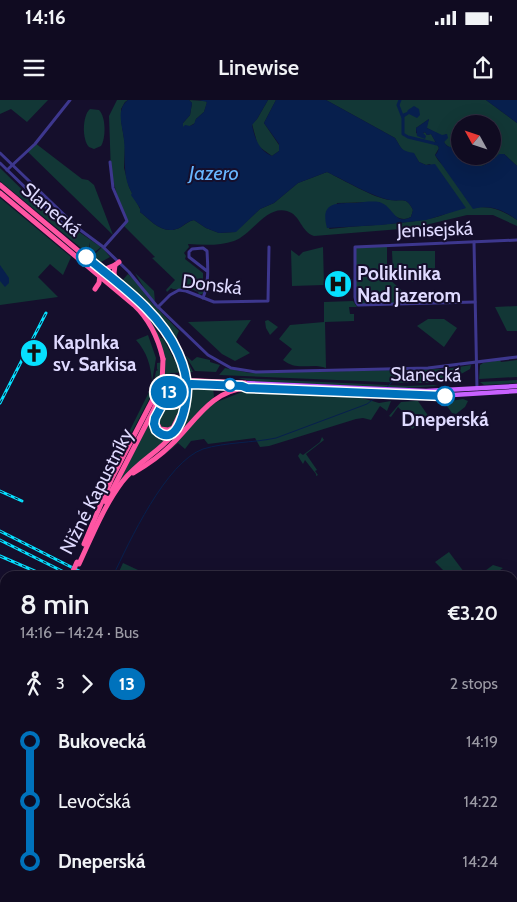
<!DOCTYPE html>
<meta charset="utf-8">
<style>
:root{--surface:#100b21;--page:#1e192e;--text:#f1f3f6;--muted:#9c9ba5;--line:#302b3f}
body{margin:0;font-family:Cabin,sans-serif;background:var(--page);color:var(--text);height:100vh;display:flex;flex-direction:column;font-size:19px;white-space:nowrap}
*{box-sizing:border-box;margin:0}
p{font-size:16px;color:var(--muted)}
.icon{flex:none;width:28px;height:28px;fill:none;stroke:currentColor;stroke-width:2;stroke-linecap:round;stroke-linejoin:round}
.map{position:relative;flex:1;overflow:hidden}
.drawer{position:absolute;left:0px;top:471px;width:518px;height:331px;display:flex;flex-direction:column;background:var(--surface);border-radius:15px 15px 0 0;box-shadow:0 5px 20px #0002,0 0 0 1px var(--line)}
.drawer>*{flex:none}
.badge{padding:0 10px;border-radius:16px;font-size:18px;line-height:32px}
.needle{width:32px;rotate:310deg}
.fabs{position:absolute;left:451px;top:15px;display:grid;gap:10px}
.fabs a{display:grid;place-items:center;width:50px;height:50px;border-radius:50%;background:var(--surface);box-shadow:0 5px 20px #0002,0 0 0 1px var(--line);font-size:25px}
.map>.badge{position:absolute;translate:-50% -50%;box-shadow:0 0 0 2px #fff}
.legs{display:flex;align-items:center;gap:8px;height:55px;padding:0 20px;font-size:16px}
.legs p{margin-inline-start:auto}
.summary{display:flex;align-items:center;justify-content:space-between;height:85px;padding:0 20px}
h1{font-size:28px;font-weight:600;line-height:38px}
ul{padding:0 20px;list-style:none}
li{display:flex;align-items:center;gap:18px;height:60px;font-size:19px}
li i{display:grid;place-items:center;width:8px;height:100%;margin:0 6px;background:currentColor}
li i::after{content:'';width:12px;height:12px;margin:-6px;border:4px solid;border-radius:50%;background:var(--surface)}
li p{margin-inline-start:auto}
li:first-child i{background:linear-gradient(#0000 50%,currentColor 0)}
li:last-child i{background:linear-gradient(currentColor 50%,#0000 0)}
.status{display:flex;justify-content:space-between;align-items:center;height:35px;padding:0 25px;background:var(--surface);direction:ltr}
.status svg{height:14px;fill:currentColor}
header{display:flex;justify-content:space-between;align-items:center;height:65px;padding:0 20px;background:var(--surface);font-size:22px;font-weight:600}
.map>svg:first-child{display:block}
</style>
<div class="status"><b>14:16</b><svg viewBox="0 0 49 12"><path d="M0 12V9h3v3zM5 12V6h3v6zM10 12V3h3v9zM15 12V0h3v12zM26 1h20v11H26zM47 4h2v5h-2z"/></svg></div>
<header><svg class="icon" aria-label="menu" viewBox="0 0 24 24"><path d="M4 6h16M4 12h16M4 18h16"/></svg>Linewise<svg class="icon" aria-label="share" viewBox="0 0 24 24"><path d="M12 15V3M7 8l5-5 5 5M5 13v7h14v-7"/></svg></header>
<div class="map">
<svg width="517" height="802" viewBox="0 0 517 802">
<rect width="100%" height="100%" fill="#150f2c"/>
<g fill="#123736">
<path d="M0 0H48L27 22 11 9 0 14Z"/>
<path d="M117 0H128L125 2 121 9V20L125 45 124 68 129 87 140 109V112C151 120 163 137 181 127 186 124 189 121 194 120L206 128 219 133 235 132 260 109 274 103 298 83 327 72C344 80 373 98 390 100 402 102 406 96 413 110L411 117C398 124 389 110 379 102L337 103 329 129C362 125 395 125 428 119 441 117 452 110 465 108L430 64 426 65 419 62 414 54C400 51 402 49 395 38L326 0H486L517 23V66L504 54 495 58H491C483 72 470 66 461 56H492V24H460V55L445 44 444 42 447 34 442 36 427 28 426 27 429 19 416 28V33L425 35 422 34 425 32 427 35 431 34 439 48 435 55 438 60 480 107C495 107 505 112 517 120V126L493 115H467L413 128 314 136C300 131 301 115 287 111 266 105 252 135 234 141 220 146 203 145 188 144L189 147 184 153 186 156 185 159 203 173V186L202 191 204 193 199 195 198 192 187 187 185 190 173 189 171 188 167 192 166 190 175 180 152 158 155 157 124 126 127 121 120 106 111 73 109 16Z"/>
<path d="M189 0 206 1 207 3 204 12 196 19 195 23 190 26 183 27V23L190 15 192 3Z"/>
<path d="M268 0H276L264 23 279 45V51L272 56 258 46 252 24 257 19Z"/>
<path d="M90 9 99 10C106 17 106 38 101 46L94 49 89 47C82 40 82 16 90 9Z"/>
<path d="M35 43 82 79 88 80 94 85 113 135 27 51Z"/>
<path d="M0 68 45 112 46 110 64 128 79 132 101 147 91 155 89 142V152L87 153 0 81Z"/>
<path d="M0 98 71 157 63 175 50 164 38 177 58 197 0 205Z"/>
<path d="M387 145V177L412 200V203L359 205 356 202V146Z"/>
<path d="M102 147 110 157 101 162 93 156Z"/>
<path d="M323 147 324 185 292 186 291 150 299 156 303 152Z"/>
<path d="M392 151H435V172H420L419 181 405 182V173H393Z"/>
<path d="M135 173 154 191 155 202 149 196Z"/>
<path d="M128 174 137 182 150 201 179 231C173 240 181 250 186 259L179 262 187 260 193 272 171 273 159 280 118 359 117 356 154 282 156 271 158 270 157 269V263L165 262 149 218 161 238H163L175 261 184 257C175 235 161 219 145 202L144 203 121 182Z"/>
<path d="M353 201 357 207H349L350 214H354V221L325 222 326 268C311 262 298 272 283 260L292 249 279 239 290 225 324 222V202Z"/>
<path d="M517 206V231H507L495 207Z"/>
<path d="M428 219H444L457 228 444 247 417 226Z"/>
<path d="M251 220 236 242 250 253 235 261 222 254 188 222Z"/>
<path d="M268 220 278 227 270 235 266 228 265 221Z"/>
<path d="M148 235 156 258 152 282C151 266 147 252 136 240Z"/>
<path d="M185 255 192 261 197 257 210 260V262L220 265 216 272 195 271Z"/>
<path d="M500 260 501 262 517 260V277L479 279 480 265 483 263Z"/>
<path d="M471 265 470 269 461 274 458 279 446 280V269Z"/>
<path d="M225 268 250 273 445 269V280L434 281V283H407L219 275Z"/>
<path d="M238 278 407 286 434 285 438 286 405 288 250 281Z"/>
<path d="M517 280V283L484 285 480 282Z"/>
<path d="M175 282 179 283C167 288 150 314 152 327L169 336 116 388 157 308 152 305 166 285Z"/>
<path d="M190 285 213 287 214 297 204 306 167 345 185 320 190 297 181 296C179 307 178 321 168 329L160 326C156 315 165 297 174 290 179 286 185 286 190 285Z"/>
<path d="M253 291 342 295 362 298 379 303 391 301 387 311 380 306 371 320 363 318 356 319 269 346 260 347 255 338 208 344 204 339 191 341 185 349 178 343 166 354 201 314 214 303 242 292Z"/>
<path d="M463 299 468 301 465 307 456 314 452 313 444 302Z"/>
<path d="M415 301H418L429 317 412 329 409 325 414 321 411 315 402 311 398 307 391 317 389 316 401 302Z"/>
<path d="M322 337 324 340 306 354 317 370 315 371 318 375 316 376V374L305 360 303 364 298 356 300 353 303 355 320 342Z"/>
<path d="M449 452 467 476H449L435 462Z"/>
<path d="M123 463 138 470 140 476H117Z"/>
<path d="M493 465 503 468 492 476H478Z"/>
<path d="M512 509 517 515V613L513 616Z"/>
<path d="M513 639 517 640V691L513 689Z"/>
<path d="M398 798H424L426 802H395Z"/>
</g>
<g fill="#071f4d">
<path d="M128 0H189L192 3 190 15 183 23V27L185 25 190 26 194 24 196 19 204 12 207 2 199 0H268L257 19 252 25C255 38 258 50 272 56L279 51V44L264 23 276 0H326L395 38C402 49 401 51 414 53L419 62 426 65 435 64 466 108 426 120 381 125 327 128C320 102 335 103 356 103 363 102 372 101 379 102 394 106 394 126 411 117L413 110C406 96 402 102 390 100 373 97 344 80 327 72L298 83 274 103 260 109 236 132 219 133 206 128 194 120C189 121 185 124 181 127 163 137 151 120 140 112V108L131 95 132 93C122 76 126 59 124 40 123 27 115 10 128 0Z"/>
<path d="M486 0H517V23Z"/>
<path d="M414 6 419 9 420 15 417 18 409 14 403 18 402 14 407 12 408 10Z"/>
<path d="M429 19 427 28 442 35 447 34 448 38 444 42 447 46 460 50V56C470 64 483 73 491 58H495L499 54H504L517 66V120C504 110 490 104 473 109L435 55 437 53 439 48 431 34 427 35 425 32 423 33 426 36 425 39 417 36 416 28Z"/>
<path d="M0 165 9 178V183L5 187 0 181Z"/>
</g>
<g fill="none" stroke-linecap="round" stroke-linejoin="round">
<g stroke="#071f4d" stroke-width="1">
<path d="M387 287 401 273"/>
<path d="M113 476C129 442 166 362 203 349 226 342 252 343 276 338L367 304 379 295"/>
</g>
<path stroke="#071f4d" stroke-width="3" d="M400 0 398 5 403 18V34L408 37 437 44"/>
<g stroke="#3d378e" stroke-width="3">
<path d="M0 53 79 129 102 146 129 172 156 205 208 255 231 268 256 272 428 268 517 257"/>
<path d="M0 63 65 126 71 129H78"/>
<path d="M7 70 35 44 70 0"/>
<path d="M474 142 477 289"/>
<path d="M104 147 127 121 113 88 110 62"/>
<path d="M203 198C209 183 208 168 207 151L203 148 192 149 189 152V157L207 171"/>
<path d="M475 202 358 205 356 202 355 197V147L517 140"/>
<path d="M158 207 170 195 179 190 186 191 214 202 268 201 269 147"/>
<path d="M512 770 517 762"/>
<path d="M427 798 432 800"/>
<path d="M461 798 490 802"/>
<path d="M88 802 90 798"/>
<path d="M235 802 238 798"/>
</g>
<g stroke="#c861ff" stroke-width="4.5">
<path d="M245 283 426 291 517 286"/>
<path d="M247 288 436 296 517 291"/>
<path d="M0 689 5 691"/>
<path d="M192 798 200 802"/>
<path d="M208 798 216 802"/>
</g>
<g stroke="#ff55a3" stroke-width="5">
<path d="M0 85 144 206 168 235 180 259"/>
<path d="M0 93 134 205C150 220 158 237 163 259"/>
<path d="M115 165 114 173 116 182"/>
<path d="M103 170 115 165 119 162"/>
<path d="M95 189 99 183 100 175"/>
<path d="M183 284 209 285"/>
<path d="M156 321 160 329 168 330 173 328 179 316"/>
<path d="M175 330C168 336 162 336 155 330 151 320 165 294 174 288 178 285 183 283 188 280"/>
<path d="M133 373C147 365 160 356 171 345 195 322 211 290 247 288"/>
<path d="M106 402 155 307"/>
<path d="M84 444 112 378 153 299 165 283 178 280 245 283"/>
<path d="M79 464C92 436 104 406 122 382 148 349 179 348 186 300"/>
<path d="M0 624 5 615"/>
<path d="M0 646 5 634"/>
<path d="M0 654 5 643"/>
<path d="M0 671 5 666"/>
<path d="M0 681 5 680"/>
<path d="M0 694H5"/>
</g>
<g stroke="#06e0ff" stroke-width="1">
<path d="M0 682 5 685"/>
<path d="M199 798 207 802"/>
</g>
<defs>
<g id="rail">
<path d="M0 303 46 213"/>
<path d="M0 391 22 401"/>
<path d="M0 431 89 476"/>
<path d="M0 440 72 476"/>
<path d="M0 456 46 476"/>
<path d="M512 635H517"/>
<path d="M512 697 517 699"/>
<path d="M512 708 517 710"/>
</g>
</defs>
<use href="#rail" stroke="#06e0ff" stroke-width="3"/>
<use href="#rail" stroke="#150f2c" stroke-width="1" stroke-dasharray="4" stroke-linecap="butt"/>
<g stroke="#ff55a3" stroke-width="5">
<path d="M180 259 186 281V300"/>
<path d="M155 307 162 284 163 259"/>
<path d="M71 476 77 462"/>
</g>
</g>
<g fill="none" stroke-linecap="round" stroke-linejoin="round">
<defs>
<path id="line-1" d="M86 157C120 185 160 212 178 253 183 264 187 277 187 290 187 304 178 351 156 330L154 324 155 318 169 292 176 286 192 284 242 286 247 288 445 296"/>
</defs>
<use href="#line-1" stroke="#fff" stroke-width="11"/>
<use href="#line-1" stroke="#0072bc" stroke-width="8"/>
</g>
<defs>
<symbol id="hospital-disc" viewBox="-11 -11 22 22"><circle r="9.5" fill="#06e0ff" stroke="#150f2c"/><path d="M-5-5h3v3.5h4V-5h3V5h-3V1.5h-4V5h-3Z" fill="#111"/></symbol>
<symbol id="church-disc" viewBox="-11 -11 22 22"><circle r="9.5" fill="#06e0ff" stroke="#150f2c"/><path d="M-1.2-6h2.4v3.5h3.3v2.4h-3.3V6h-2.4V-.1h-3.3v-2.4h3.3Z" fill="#111"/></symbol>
</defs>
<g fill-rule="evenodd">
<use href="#hospital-disc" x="322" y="168" width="32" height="32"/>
<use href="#church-disc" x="18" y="237" width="32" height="32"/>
</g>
<g fill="#fff" stroke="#0072bc" stroke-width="2.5">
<circle cx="86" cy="157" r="9"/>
<circle cx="230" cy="285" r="6"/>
<circle cx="445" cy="296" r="9"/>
</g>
<g text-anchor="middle" stroke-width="4" stroke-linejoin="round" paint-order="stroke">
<g font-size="19" fill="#dfdaff" stroke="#150f2c">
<text transform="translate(52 109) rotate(40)" y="7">Slanecká</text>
<text transform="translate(435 129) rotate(-2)" y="7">Jenisejská</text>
<text transform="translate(212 184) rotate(7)" y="7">Donská</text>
<text transform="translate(426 274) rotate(1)" y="7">Slanecká</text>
<text transform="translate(96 391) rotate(-63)" y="7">Nižné Kapustníky</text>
</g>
<g font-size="19" font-weight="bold" fill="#dfdaff" stroke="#150f2c" text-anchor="start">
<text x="357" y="180">Poliklinika<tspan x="357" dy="22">Nad jazerom</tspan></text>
<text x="53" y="249">Kaplnka<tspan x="53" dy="22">sv. Sarkisa</tspan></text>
</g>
<g font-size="19" font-weight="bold" fill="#dfdaff" stroke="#150f2c">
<text x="445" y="326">Dneperská</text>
</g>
<g font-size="20" font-style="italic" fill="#68b6ff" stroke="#150f2c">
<text x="214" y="80">Jazero</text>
</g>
</g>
</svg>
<div class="fabs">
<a><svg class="needle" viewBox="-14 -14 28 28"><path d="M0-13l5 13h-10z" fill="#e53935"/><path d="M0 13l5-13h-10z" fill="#9c9ba5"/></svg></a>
</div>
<b class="badge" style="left:169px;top:292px;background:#0072bc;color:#fff">13</b>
<section class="drawer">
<div class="summary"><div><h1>8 min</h1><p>14:16 – 14:24 · Bus</p></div><b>€3.20</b></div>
<div class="legs"><svg class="icon" aria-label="walk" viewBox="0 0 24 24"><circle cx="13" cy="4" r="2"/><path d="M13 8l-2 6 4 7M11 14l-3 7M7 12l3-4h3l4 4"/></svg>3<svg class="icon" aria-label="forward" viewBox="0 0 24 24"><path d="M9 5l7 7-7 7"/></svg><b class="badge" style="background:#0072bc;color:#fff">13</b><p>2 stops</p></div>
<ul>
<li><i style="color:#0072bc"></i><b>Bukovecká</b><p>14:19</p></li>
<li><i style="color:#0072bc"></i><span>Levočská</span><p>14:22</p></li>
<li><i style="color:#0072bc"></i><b>Dneperská</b><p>14:24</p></li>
</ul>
</section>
</div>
